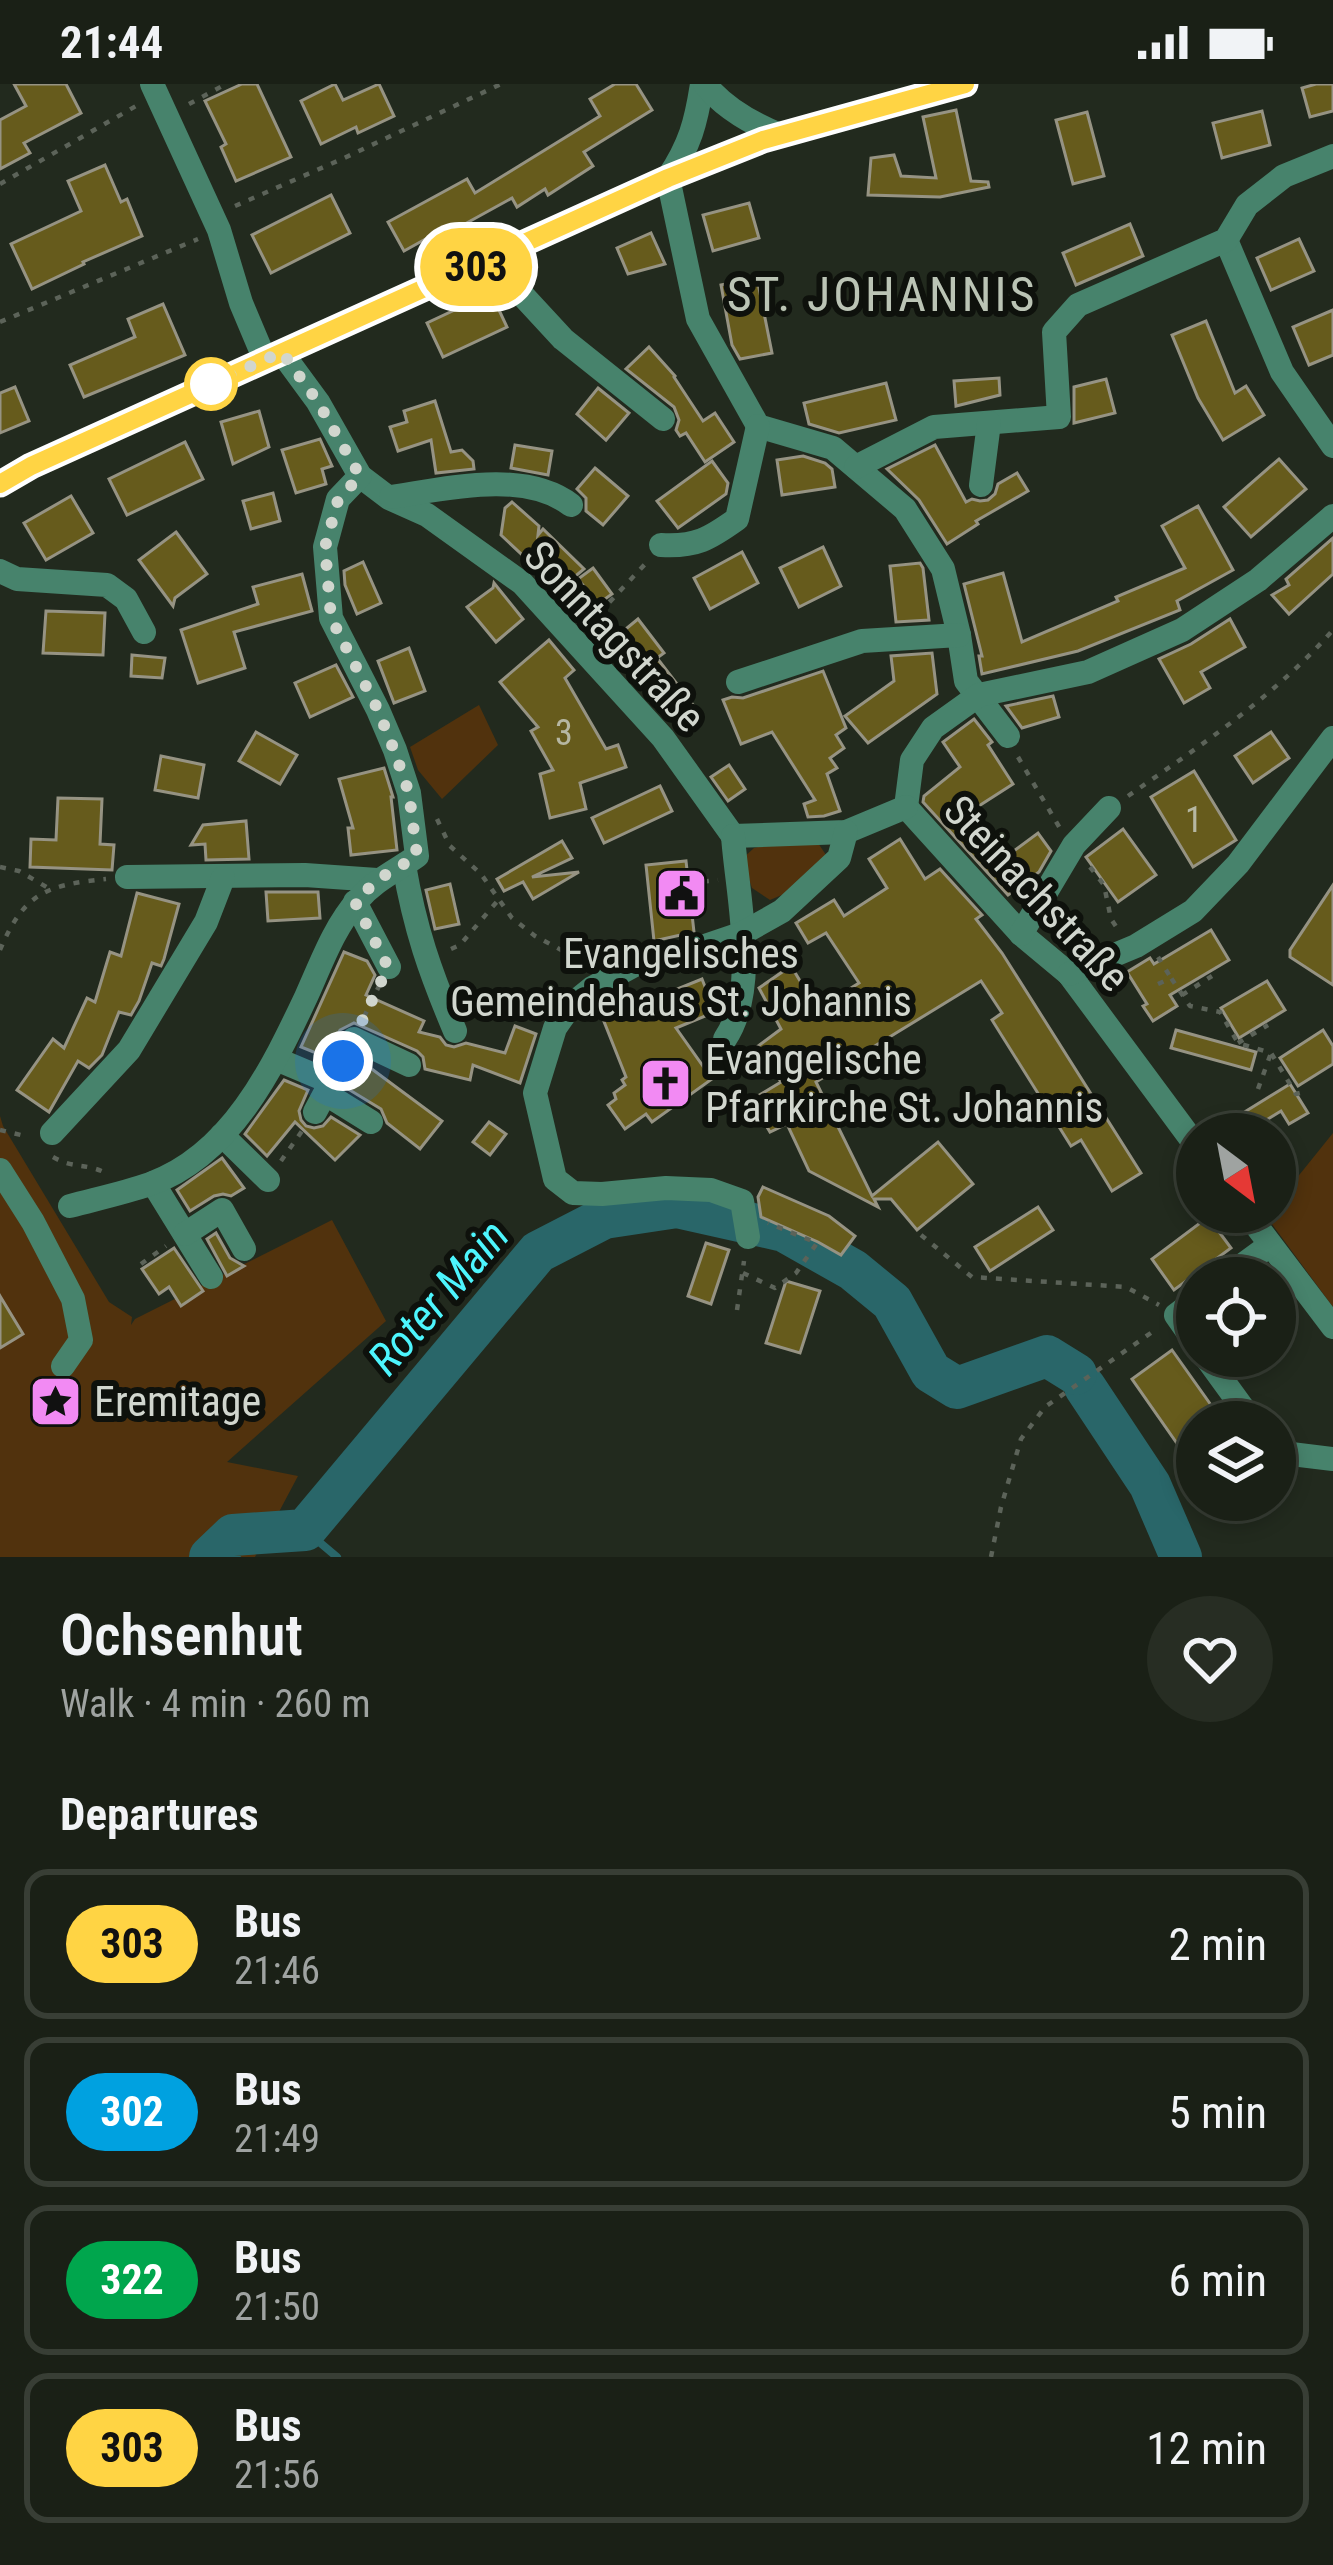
<!DOCTYPE html>
<meta charset="utf-8">
<style>
:root{--surface:#1a2016;--page:#272d23;--text:#f1f3f6;--muted:#9fa3a1;--line:#383e35}
body{margin:0;font-family:"Roboto Condensed",sans-serif;background:var(--page);color:var(--text);height:100vh;display:flex;flex-direction:column;font-size:45px;white-space:nowrap}
*{box-sizing:border-box;margin:0}
p{font-size:39px;color:var(--muted)}
.icon{flex:none;width:66px;height:66px;fill:none;stroke:currentColor;stroke-width:2;stroke-linecap:round;stroke-linejoin:round}
.map{position:relative;height:1473px;overflow:hidden}
.drawer{display:flex;flex-direction:column;background:var(--surface);flex:1}
.drawer>*{flex:none}
.badge{padding:0 24px;border-radius:39px;font-size:42px;line-height:78px}
.needle{width:78px;rotate:148deg}
.controls{position:absolute;left:1176px;top:1029px;display:grid;gap:24px}
.controls a{display:grid;place-items:center;width:120px;height:120px;border-radius:50%;background:var(--surface);box-shadow:0 6px 18px #0003,0 0 0 3px var(--line);font-size:60px}
.you{position:absolute;width:60px;height:60px;margin:-30px;border:9px solid #fff;border-radius:50%;background:#1a73e8;box-shadow:0 0 0 18px #1a73e833}
.map>.badge{position:absolute;translate:-50% -50%;box-shadow:0 0 0 6px #fff}
h2{padding:0 60px;font-size:45px;line-height:108px}
.round{display:grid;place-items:center;flex:none;width:126px;height:126px;border-radius:63px;background:var(--page)}
.summary{display:flex;align-items:center;justify-content:space-between;height:204px;padding:0 60px}
h1{font-size:57px;font-weight:600;line-height:90px}
ul{padding:0;list-style:none}
li{display:flex;align-items:center;gap:36px;height:150px;margin:0 24px 18px;padding:0 36px;border:6px solid var(--line);border-radius:24px}
li div{flex:1}
li b{display:block;font-size:45px}
li em{font-style:normal}
li .badge{min-width:132px;font-weight:700;text-align:center}
.status{display:flex;justify-content:space-between;align-items:center;height:84px;padding:0 60px;background:var(--surface);direction:ltr}
.status svg{height:33px;fill:currentColor}
.map>svg:first-child{display:block}
</style>
<div class="status"><b>21:44</b><svg viewBox="0 0 49 12"><path d="M0 12V9h3v3zM5 12V6h3v6zM10 12V3h3v9zM15 12V0h3v12zM26 1h20v11H26zM47 4h2v5h-2z"/></svg></div>
<div class="map">
<svg width="1333" height="1473" viewBox="0 0 1333 1473">
<rect width="100%" height="100%" fill="#222a1e"/>
<g fill="#51320d">
<path d="M479 621 498 661 442 715 418 686 410 663Z"/>
<path d="M818 759 828 774 796 805 770 816 752 804 742 775 754 764 766 761Z"/>
<path d="M0 1032 3 1042 109 1218 132 1233 131 1241 135 1235 332 1136 386 1237 227 1378 298 1392 255 1473H0Z"/>
<path d="M1333 1049V1223L1266 1132 1269 1128H1275V1121Z"/>
</g>
<g fill="none" stroke-linecap="round" stroke-linejoin="round">
<path stroke="#296669" stroke-width="8" d="M305 1446 337 1473"/>
<g stroke="#296669" stroke-width="42">
<path d="M1085 1303 1150 1401 1181 1473"/>
<path d="M210 1473 233 1451 305 1446 538 1168 604 1134 677 1123 784 1147 853 1186 892 1218 931 1288 957 1304 1047 1272 1076 1290"/>
</g>
</g>
<g fill="#665b1c" stroke="#969383" stroke-width="3">
<path d="M14 0H66L81 29 24 59 30 69 0 85V36L26 22Z"/>
<path d="M242 0H257L291 73 236 97 221 63 226 60 205 17Z"/>
<path d="M335 0 343 16 379 0 394 32 358 49 356 43 321 60 301 17Z"/>
<path d="M615 0H636L652 26 584 68 593 82 548 111 545 105 517 123 512 114 443 152 440 147 404 167 388 138 467 95 475 109 600 32 590 15Z"/>
<path d="M1316 0H1333V27L1310 33 1302 4Z"/>
<path d="M956 26 971 97 988 98 989 103 940 113 868 111 871 74 894 71 901 92 936 94 923 33Z"/>
<path d="M1262 27 1270 61 1222 74 1213 39Z"/>
<path d="M1087 28 1104 92 1073 100 1056 36Z"/>
<path d="M105 81 121 118 127 115 142 152 83 178 84 180 32 205 11 160 81 127 68 97Z"/>
<path d="M331 111 350 149 271 189 252 151Z"/>
<path d="M749 119 759 154 713 167 703 131Z"/>
<path d="M1130 140 1143 172 1076 201 1063 169Z"/>
<path d="M651 149 665 180 628 190 617 164Z"/>
<path d="M1299 155 1314 187 1271 206 1257 174Z"/>
<path d="M757 194 772 269 740 275 732 261 721 201Z"/>
<path d="M491 209 507 243 443 273 427 239Z"/>
<path d="M163 220 185 271 84 313 70 281 135 253 128 235Z"/>
<path d="M1333 226V271L1309 281 1293 243Z"/>
<path d="M1206 237 1235 309 1246 302 1264 331 1223 356 1198 314 1172 251Z"/>
<path d="M649 263 675 292 674 293 703 337 715 329 734 358 705 378 686 349 680 352 676 346 679 336 674 323 626 285Z"/>
<path d="M999 294 1000 311 956 322 954 297Z"/>
<path d="M1106 295 1115 329 1074 339V303Z"/>
<path d="M886 299 896 336 839 349 809 340 804 319Z"/>
<path d="M15 303 29 337 0 349V309Z"/>
<path d="M598 304 629 329 606 356 577 330Z"/>
<path d="M435 317 451 368 462 366 473 377 474 385 436 389 431 356 398 367 390 343 407 338 404 327Z"/>
<path d="M259 327 269 363 233 380 221 338Z"/>
<path d="M320 355 332 382 322 385 326 400 296 409 282 366Z"/>
<path d="M185 358 203 395 127 431 109 395Z"/>
<path d="M515 361 552 367 548 391 511 384Z"/>
<path d="M935 361 966 418 972 415 980 417 988 416 995 410 998 400 1017 389 1028 407 976 437 978 440 947 460 919 416 887 385Z"/>
<path d="M803 372 825 379 832 385 835 403 782 411 777 376Z"/>
<path d="M1279 375 1306 405 1251 453 1224 423Z"/>
<path d="M712 377 728 399 726 410 678 444 657 417Z"/>
<path d="M595 384 628 412 603 441 586 427V414L577 405Z"/>
<path d="M273 409 280 437 251 445 243 417Z"/>
<path d="M71 412 93 449 46 476 24 439Z"/>
<path d="M512 418 539 442 538 451 543 445 584 485 560 505 552 495 550 497 501 451 505 424Z"/>
<path d="M1198 422 1233 486 1177 517 1180 526 1078 567 982 590 979 572H982L964 500 1003 489 1022 558 1118 517 1116 513 1185 484 1162 442Z"/>
<path d="M176 448 207 490 175 514 173 522 139 476Z"/>
<path d="M1333 454V490L1289 530 1272 511 1289 501 1286 495Z"/>
<path d="M823 463 841 502 799 523 780 484Z"/>
<path d="M742 468 758 499 710 525 694 494Z"/>
<path d="M363 478 381 519 357 530 345 501 344 487Z"/>
<path d="M920 479 923 484 929 536 896 538 890 482Z"/>
<path d="M593 484 612 510 598 520 578 495Z"/>
<path d="M302 490 312 527 234 548 245 584 198 599 181 546 258 520 253 503Z"/>
<path d="M494 499 523 535 496 558 467 523 493 504Z"/>
<path d="M46 527 105 529 103 571 43 569Z"/>
<path d="M638 535 664 569 657 574 700 630 679 645 637 589 631 594 610 567 620 559 616 553Z"/>
<path d="M1230 535 1245 563 1201 588 1210 604 1184 619 1159 575 1191 560Z"/>
<path d="M549 556 574 586 565 594 606 665 618 661 626 683 580 699 586 725 550 734 540 690 553 686 531 647 538 643 500 598Z"/>
<path d="M409 564 425 607 394 619 378 577Z"/>
<path d="M932 569 937 610 868 659 845 632 894 597 891 572Z"/>
<path d="M132 571 165 574 162 594 131 592Z"/>
<path d="M336 581 353 613 310 633 295 599Z"/>
<path d="M823 587 846 644 836 651 844 664 830 674 837 684 827 690 840 727 824 732 808 733 804 720 815 716 772 648 741 660 723 616 732 613 743 614Z"/>
<path d="M1053 612 1059 633 1022 644 1006 622Z"/>
<path d="M974 635 992 658 988 661 1013 700 971 727 975 731 972 733 1003 775 1038 749 1051 767 1039 788 1008 811 923 718 924 712 960 683 943 658Z"/>
<path d="M256 648 297 671 280 700 239 677Z"/>
<path d="M1271 648 1289 674 1253 699 1235 672Z"/>
<path d="M161 672 204 681 198 714 155 706Z"/>
<path d="M729 681 745 705 728 717 711 693Z"/>
<path d="M384 684 393 713H391L397 766 351 771 348 744H353L339 695Z"/>
<path d="M1194 687 1236 756 1193 783 1151 713Z"/>
<path d="M660 702 672 727 604 759 592 734Z"/>
<path d="M58 714 102 715 100 760 114 761 112 786 30 783 31 755 56 756Z"/>
<path d="M246 737 249 775 206 776 205 760 191 761 203 741Z"/>
<path d="M1123 745 1156 791 1118 818 1086 773Z"/>
<path d="M900 755 925 795 940 785 982 831 976 835 1002 869 1141 1089 1112 1107 1081 1056 1071 1062 992 936 1002 929 981 897 816 998 872 1112 938 1058 973 1100 917 1146 891 1115H874L878 1123 809 1087 787 1040 770 1048 751 1016 781 998 758 962 781 945 759 904 791 882 817 925 859 899 826 849 808 859 796 839 834 816 844 832 887 804 869 775Z"/>
<path d="M562 757 572 774 532 793 579 788 533 815 523 798 504 807 497 795Z"/>
<path d="M686 777 694 848 654 857 646 781Z"/>
<path d="M450 800 459 840 435 845 426 806Z"/>
<path d="M1333 801V901L1290 873V866Z"/>
<path d="M266 808H318L320 834 268 837Z"/>
<path d="M137 809 179 820 164 875 161 882 152 879 139 917 131 931 119 928 102 971 89 984 78 977 49 1028 17 1006 53 955 64 964 87 914 95 918 110 868 121 872Z"/>
<path d="M1211 846 1229 876 1170 911 1177 922 1153 937 1143 922 1147 920 1127 888 1150 874 1154 880Z"/>
<path d="M344 868 367 877 375 891 366 911 424 937 419 948 440 953 446 961 454 963 466 959 505 969 515 942 536 950 520 999 473 981 470 996 425 985 423 973 417 967 354 939 340 946 326 973 301 963Z"/>
<path d="M702 895 715 928 676 944 712 995 652 1038 646 1030 625 1045 608 1021 616 1015 614 1009 625 1001 622 996 626 993 603 935Z"/>
<path d="M1267 897 1285 926 1239 954 1221 924Z"/>
<path d="M1176 946 1256 968 1251 986 1171 964Z"/>
<path d="M1323 946 1333 962V980L1298 1002 1280 974Z"/>
<path d="M361 977 442 1037 420 1065 387 1039 381 1025 348 1005Z"/>
<path d="M284 996 308 1006 299 1027 301 1036 306 1042 314 1044 323 1042 331 1033 360 1051 335 1076 295 1038 267 1072 245 1050Z"/>
<path d="M1290 1000 1308 1029 1289 1040 1281 1027 1244 1050H1209Z"/>
<path d="M489 1038 506 1050 490 1071 473 1058Z"/>
<path d="M222 1074 244 1104 231 1112 223 1110 214 1112 190 1127 177 1106Z"/>
<path d="M763 1103 829 1132 855 1152 841 1171 818 1158 761 1133 758 1113Z"/>
<path d="M1038 1123 1053 1146 990 1187 975 1163Z"/>
<path d="M1208 1133 1231 1164 1174 1206 1152 1175Z"/>
<path d="M216 1149 230 1174 244 1182 227 1192 207 1155Z"/>
<path d="M706 1159 729 1166 711 1220 688 1212Z"/>
<path d="M174 1164 203 1207 181 1222 169 1203 159 1210 142 1185Z"/>
<path d="M786 1197 820 1207 800 1269 766 1259Z"/>
<path d="M0 1212 23 1250 0 1264Z"/>
<path d="M1172 1266 1223 1338H1197V1388L1132 1295Z"/>
</g>
<g fill="none" stroke-linecap="round" stroke-linejoin="round">
<g stroke="#5c6359" stroke-width="4.5" stroke-dasharray="6 9" stroke-linecap="butt">
<path d="M189 20 226 0"/>
<path d="M0 100 136 22"/>
<path d="M235 122 342 75 501 0"/>
<path d="M0 238 198 155"/>
<path d="M589 540 647 478"/>
<path d="M1018 673 1061 746"/>
<path d="M1128 712C1200 662 1275 612 1333 546"/>
<path d="M437 735 450 762 481 790 512 834 535 852 565 868 598 872"/>
<path d="M0 783 19 787 50 805"/>
<path d="M1090 783 1104 801 1111 835 1119 847"/>
<path d="M688 799 718 796"/>
<path d="M451 865 460 861 500 814"/>
<path d="M0 866C24 809 46 801 106 795"/>
<path d="M1158 873 1171 894"/>
<path d="M1158 900 1171 894 1190 922 1220 928 1238 959 1271 969 1296 1010 1304 1008"/>
<path d="M1182 911 1212 892"/>
<path d="M364 933 380 900"/>
<path d="M1238 959 1268 941"/>
<path d="M1258 1005 1271 969"/>
<path d="M0 1046 29 1053"/>
<path d="M53 1073C74 1085 84 1079 104 1088"/>
<path d="M281 1077 302 1047"/>
<path d="M921 1151 972 1193 1126 1203 1159 1221"/>
<path d="M141 1180 166 1162"/>
<path d="M743 1189 775 1204 796 1189 817 1159 768 1139"/>
<path d="M737 1226 744 1177"/>
<path d="M991 1473 1001 1423 1021 1355 1045 1323 1158 1244"/>
</g>
<g stroke="#47836c" stroke-width="24">
<path d="M152 0 219 146 241 219 265 276"/>
<path d="M702 0C696 39 690 61 668 94L698 235 758 342 833 364 905 425 943 485 959 551 966 597 1008 652"/>
<path d="M705 0C723 23 753 40 780 51"/>
<path d="M1226 156 1282 288 1333 362"/>
<path d="M490 176 563 255 663 335"/>
<path d="M282 269 318 318 360 392 389 414 427 431 522 499 663 654 733 752"/>
<path d="M856 383 934 343 1059 333 1054 248 1078 221 1226 156 1247 121 1284 92 1333 72"/>
<path d="M0 400 31 382 668 94 763 56 965 0"/>
<path d="M981 401 989 339"/>
<path d="M391 413C445 405 524 385 571 421"/>
<path d="M661 461C696 463 709 455 737 435L758 342"/>
<path d="M0 487 17 495 107 501 126 515 144 548"/>
<path d="M738 598 862 557 959 551"/>
<path d="M906 723 912 676 933 644 979 611 1088 588 1182 546 1258 496 1333 432"/>
<path d="M906 723 1021 850 1069 890 1197 1063"/>
<path d="M733 752 846 748 906 723"/>
<path d="M404 781C415 845 430 888 455 947"/>
<path d="M127 793 305 791 377 796"/>
<path d="M355 818 389 883"/>
<path d="M1021 850 1074 761 1109 724"/>
<path d="M1069 890 1136 862 1193 827 1238 780 1333 654"/>
<path d="M725 955C760 903 737 811 733 752"/>
<path d="M276 975 333 999"/>
<path d="M326 1010 371 1038"/>
<path d="M315 1028 354 955 409 981"/>
<path d="M52 1049 129 966 206 838 223 794"/>
<path d="M222 1051 268 1096"/>
<path d="M0 1086 33 1138 73 1215 81 1256 63 1282"/>
<path d="M153 1099 211 1193"/>
<path d="M70 1122C96 1115 124 1109 150 1100 231 1071 272 985 306 913 321 880 334 843 358 816 375 796 396 787 417 772L409 709 395 666 378 626 331 534 325 463 338 415 360 392"/>
<path d="M1246 1128 1333 1243"/>
<path d="M185 1150 222 1126 244 1165"/>
<path d="M748 1153 742 1117 711 1106 666 1104 602 1110 573 1109 555 1095 535 1009 555 944 571 921 592 904 646 875 687 868 743 849 782 827 839 774 846 748"/>
<path d="M1225 1194 1270 1161"/>
<path d="M1197 1215 1176 1231 1197 1261"/>
<path d="M1205 1272 1253 1338"/>
<path d="M1275 1368 1333 1375"/>
</g>
</g>
<g fill="none" stroke-linecap="round" stroke-linejoin="round">
<defs>
<path id="line" d="M0 400 31 382 668 94 763 56 965 0"/>
</defs>
<use href="#line" stroke="#fff" stroke-width="27"/>
<use href="#line" stroke="#ffd444" stroke-width="18"/>
<path stroke="#d1d6ce" stroke-width="12" stroke-dasharray="0 21.6" d="M211 300 282 268 318 318 360 392 338 416 325 463 331 534 378 626 394 666 409 709 417 772 377 796 355 818 388 883 343 977"/>
</g>
<defs>
<symbol id="civic-square" viewBox="-11 -11 22 22"><rect x="-9" y="-9" width="18" height="18" rx="4" fill="#f28af3" stroke="#0e110c"/><path d="M-.6-6.5H3V-4.5H.6V-3L4-1V1h2V6H-6V1h2V-1L-.6-3ZM-1.2 2.5V6h2.4V2.5Z" fill="#111"/></symbol>
<symbol id="church-square" viewBox="-11 -11 22 22"><rect x="-9" y="-9" width="18" height="18" rx="4" fill="#f28af3" stroke="#0e110c"/><path d="M-1.2-6h2.4v3.5h3.3v2.4h-3.3V6h-2.4V-.1h-3.3v-2.4h3.3Z" fill="#111"/></symbol>
<symbol id="sight-square" viewBox="-11 -11 22 22"><rect x="-9" y="-9" width="18" height="18" rx="4" fill="#f28af3" stroke="#0e110c"/><path d="M0-6L1.8-2.2L6-1.7L2.9 1.2L3.7 5.4L0 3.3L-3.7 5.4L-2.9 1.2L-6-1.7L-1.8-2.2Z" fill="#111"/></symbol>
</defs>
<g fill-rule="evenodd">
<use href="#civic-square" x="652" y="780" width="59" height="59"/>
<use href="#church-square" x="636" y="970" width="59" height="59"/>
<use href="#sight-square" x="26" y="1288" width="59" height="59"/>
</g>
<circle fill="#fff" stroke="#ffd444" stroke-width="6" cx="211" cy="300" r="24"/>
<g text-anchor="middle" stroke-width="12" stroke-linejoin="round" paint-order="stroke">
<g font-size="36" fill="#b6b7a2">
<text x="564" y="661">3</text>
<text x="1194" y="748">1</text>
</g>
<g font-size="42" fill="#d1d6ce" stroke="#0e110c">
<text transform="translate(615 552) rotate(47)" y="15">Sonntagstraße</text>
<text transform="translate(1037 809) rotate(47)" y="15">Steinachstraße</text>
</g>
<g font-size="42" fill="#d1d6ce" stroke="#0e110c" text-anchor="start">
<text x="681" y="884" text-anchor="middle">Evangelisches<tspan x="681" dy="48">Gemeindehaus St. Johannis</tspan></text>
<text x="705" y="990">Evangelische<tspan x="705" dy="48">Pfarrkirche St. Johannis</tspan></text>
<text x="94" y="1332">Eremitage</text>
</g>
<g font-size="45" font-style="italic" fill="#4df5fd" stroke="#0e110c">
<text transform="translate(438 1213) rotate(-49)" y="16">Roter Main</text>
</g>
<g font-size="48" letter-spacing="3" fill="#bbc4b5" stroke="#0e110c">
<text x="882" y="227">ST. JOHANNIS</text>
</g>
</g>
</svg>
<div class="controls">
<a><svg class="needle" viewBox="-14 -14 28 28"><path d="M0-13l5 13h-10z" fill="#e53935"/><path d="M0 13l5-13h-10z" fill="#9fa3a1"/></svg></a>
<a><svg class="icon" aria-label="locate" viewBox="0 0 24 24"><circle cx="12" cy="12" r="6"/><path d="M12 2v4M12 18v4M2 12h4M18 12h4"/></svg></a>
<a><svg class="icon" aria-label="layers" viewBox="0 0 24 24"><path d="M12 4l9 5-9 5-9-5zM3 14l9 5 9-5"/></svg></a>
</div>
<div class="you" style="left:343px;top:977px"></div>
<b class="badge" style="left:476px;top:183px;background:#ffd444;color:#111">303</b>
</div>
<section class="drawer">
<div class="summary"><div><h1>Ochsenhut</h1><p>Walk · 4 min · 260 m</p></div><a class="round"><svg class="icon" aria-label="heart" viewBox="0 0 24 24"><path d="M12 20l-8-8c-3-5 5-10 8-4 3-6 11-1 8 4z"/></svg></a></div>
<h2>Departures</h2>
<ul>
<li><span class="badge" style="background:#ffd444;color:#111">303</span><div><b>Bus</b><p>21:46</p></div><em>2 min</em></li>
<li><span class="badge" style="background:#00a1e0;color:#fff">302</span><div><b>Bus</b><p>21:49</p></div><em>5 min</em></li>
<li><span class="badge" style="background:#00a64d;color:#fff">322</span><div><b>Bus</b><p>21:50</p></div><em>6 min</em></li>
<li><span class="badge" style="background:#ffd444;color:#111">303</span><div><b>Bus</b><p>21:56</p></div><em>12 min</em></li>
</ul>
</section>
